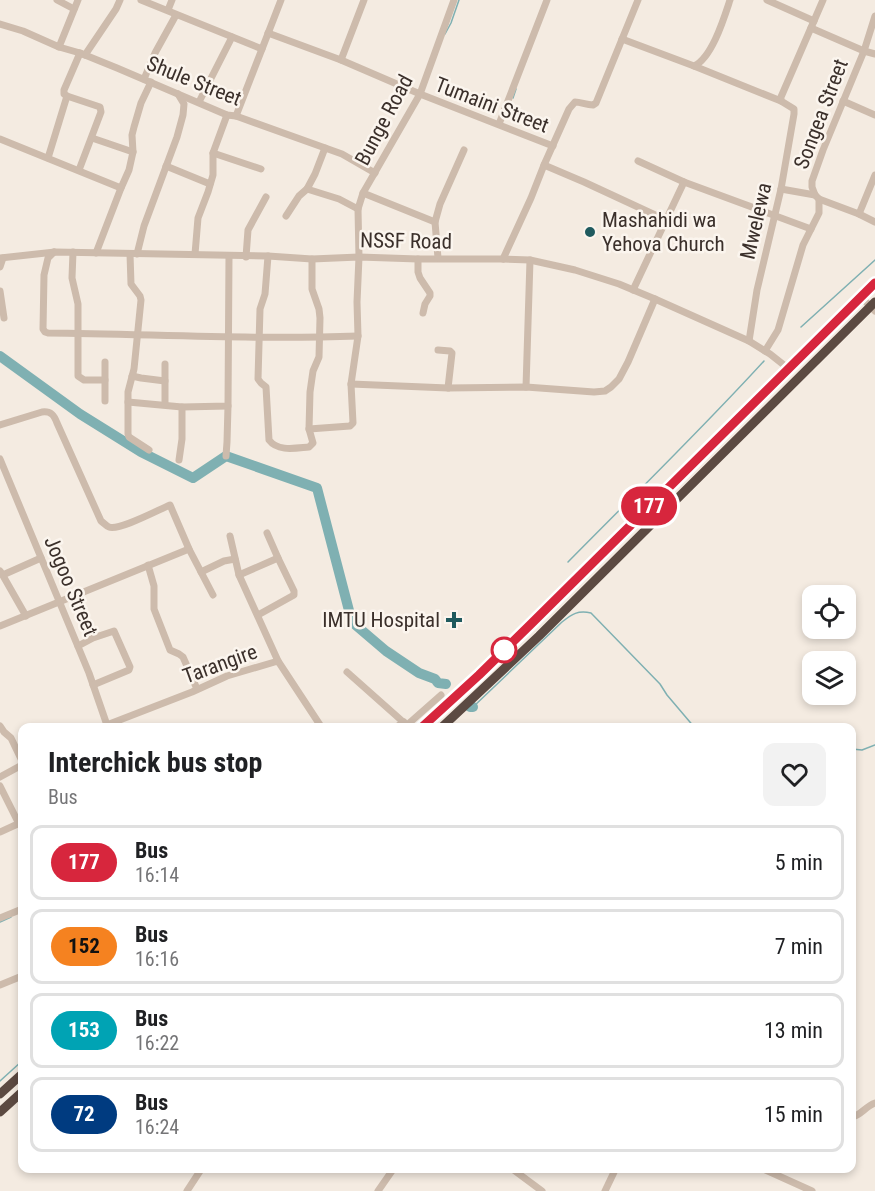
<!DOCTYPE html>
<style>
:root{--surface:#fff;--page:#f2f2f2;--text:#202124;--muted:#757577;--line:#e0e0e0}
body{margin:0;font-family:"Roboto Condensed",sans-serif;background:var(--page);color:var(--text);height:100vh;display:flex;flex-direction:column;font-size:22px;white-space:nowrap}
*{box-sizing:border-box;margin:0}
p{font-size:20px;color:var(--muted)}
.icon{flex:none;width:33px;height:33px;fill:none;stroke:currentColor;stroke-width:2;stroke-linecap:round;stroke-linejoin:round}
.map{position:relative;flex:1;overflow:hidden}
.details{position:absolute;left:18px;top:723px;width:838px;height:450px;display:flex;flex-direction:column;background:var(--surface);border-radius:12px;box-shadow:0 3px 9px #0003}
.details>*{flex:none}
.badge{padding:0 12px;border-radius:20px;font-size:21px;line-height:39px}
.buttons{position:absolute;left:802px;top:585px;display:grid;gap:12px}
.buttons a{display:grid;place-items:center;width:54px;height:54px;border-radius:12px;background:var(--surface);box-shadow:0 3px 9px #0003;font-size:30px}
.map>.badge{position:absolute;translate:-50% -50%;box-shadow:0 0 0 3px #fff}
.round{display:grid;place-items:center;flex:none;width:63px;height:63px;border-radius:12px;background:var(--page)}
.overview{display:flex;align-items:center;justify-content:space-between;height:102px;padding:0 30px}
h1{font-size:28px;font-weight:700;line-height:45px}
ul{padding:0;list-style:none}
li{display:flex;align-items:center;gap:18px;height:75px;margin:0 12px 9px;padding:0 18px;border:3px solid var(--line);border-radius:12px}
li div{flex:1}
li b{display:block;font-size:22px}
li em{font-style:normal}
li .badge{min-width:66px;font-weight:700;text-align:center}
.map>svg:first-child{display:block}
</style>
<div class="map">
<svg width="875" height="1191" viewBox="0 0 875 1191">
<rect width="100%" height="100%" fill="#f4ebe1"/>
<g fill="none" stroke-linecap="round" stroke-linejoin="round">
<g stroke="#7fb0b2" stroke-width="1.5">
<path d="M445 34 451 23 459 0"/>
<path d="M513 98 516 89"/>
<path d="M801 327 875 260"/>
<path d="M568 562C634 495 701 430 764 361"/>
<path d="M473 707 562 622C572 614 578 610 591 613L660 684 667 695 695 728"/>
<path d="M852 749 862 750 875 745"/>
<path d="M0 922 11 917"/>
<path d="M0 1081 22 1061"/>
</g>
<g stroke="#7fb0b2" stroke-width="10">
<path d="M0 356 80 414 141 452 193 478 226 456 317 488 352 622 386 651 419 673 435 679 438 683 446 684"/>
<path d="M470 707H473"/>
</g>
<g stroke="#cdbbac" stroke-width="7">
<path d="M57 0 74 9"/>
<path d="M141 0 262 49"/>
<path d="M767 0 814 21"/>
<path d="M168 10 172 0"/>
<path d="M875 16 864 51 823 150 812 181V187L815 195 819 199 859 214 875 222"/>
<path d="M0 24 23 31 59 47 80 53 117 68 227 115 236 116 342 154 375 173"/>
<path d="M811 28 864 51 875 54"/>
<path d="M268 33 341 60 420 94 553 146"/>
<path d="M622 39 694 66C712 58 724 18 730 0"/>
<path d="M59 47 78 0"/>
<path d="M85 55 116 9 120 0"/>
<path d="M341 60 364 0"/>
<path d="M694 66 781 101"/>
<path d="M144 79 155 53 176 15"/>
<path d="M843 101 875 115"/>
<path d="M199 102 232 37"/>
<path d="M236 116 281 0"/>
<path d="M499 124 547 0"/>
<path d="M92 138 133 152"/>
<path d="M0 139 121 188"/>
<path d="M213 153 261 169"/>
<path d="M48 158 67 96"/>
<path d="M638 161 684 182 811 229"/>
<path d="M544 165 584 182 666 220"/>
<path d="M166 166 210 184"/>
<path d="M79 170 101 112 100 107 67 96 64 94V90L80 53"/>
<path d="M307 189 315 174 325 148"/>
<path d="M781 189 815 195"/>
<path d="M363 193 435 222"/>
<path d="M859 214 875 175"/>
<path d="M286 216 299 196 307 189 339 199 358 209"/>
<path d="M54 252 48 258 44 275 43 329 45 332 48 333C151 334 254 340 358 336"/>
<path d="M73 252 72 278 78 304V376L84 380H105"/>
<path d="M96 253 121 188 129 170 133 152 132 135 134 127 141 103 151 82"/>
<path d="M130 254 131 284 140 296 141 300 134 369 128 392V434L129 437 149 450"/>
<path d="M137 254 144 226 177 137 183 115 184 104 178 94"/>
<path d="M195 254 198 218 208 192 213 175V153L227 115"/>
<path d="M268 256 265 294 260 309 258 379 261 383 266 387 269 440C278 452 296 448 309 447L313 443 309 429 310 392 313 371 319 357 320 318 319 309 312 289V259"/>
<path d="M246 257 248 230 266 197"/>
<path d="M0 258 55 252 268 256 312 259 359 257 418 259H503L530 260 575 270 619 284 655 299 749 341 770 354 789 369"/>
<path d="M438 258 435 222 440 204 464 150"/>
<path d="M418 259V272L420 278 430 293V296L425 304 423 313"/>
<path d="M503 259 531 198 544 165 569 109 575 102C581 102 586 105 593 105L596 103 638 0"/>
<path d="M0 267 3 258"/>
<path d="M633 290 684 182"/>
<path d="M0 291 4 318"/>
<path d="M861 297 875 311"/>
<path d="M749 341 757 290 781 189 794 114V109L781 101V97L823 0"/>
<path d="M438 350 450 351 452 353 448 388"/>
<path d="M765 351 778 330 803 245 819 213V199"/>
<path d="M132 376 141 378 165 381"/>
<path d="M351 384 448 388 526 387 594 392 605 391 611 387 619 379 628 362 655 299"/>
<path d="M526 387 530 260"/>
<path d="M105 401V362"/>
<path d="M128 402 182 407 228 406 229 256"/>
<path d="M165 404V364"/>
<path d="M0 425 42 412C51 411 54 415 57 423L101 521C104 523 106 526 109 527 119 531 158 510 170 505L189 549 213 595"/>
<path d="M309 429 350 426 353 423 351 384 358 336 357 302 359 257 358 209 363 193 420 94 454 0"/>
<path d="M226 456 227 442 228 406"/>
<path d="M0 459 89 673 108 728"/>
<path d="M179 460 182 439V407"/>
<path d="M230 536 239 575 278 661"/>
<path d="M148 565 154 586V609L170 650 179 654 183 657 197 689"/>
<path d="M0 571 2 574H5L41 558"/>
<path d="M201 572 224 561 235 559"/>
<path d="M2 574 26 616"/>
<path d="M239 575 278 558"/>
<path d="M258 615 294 595V591L278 558 267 533"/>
<path d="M0 626 189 549"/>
<path d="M78 646 93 638 114 631 130 667 129 670 93 685"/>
<path d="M347 672 410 728"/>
<path d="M407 725 441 695"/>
<path d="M0 726 4 732 11 738 22 761"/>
<path d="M99 728 192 692 227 676 278 661 322 728"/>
<path d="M395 728 404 722"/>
<path d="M0 777 22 765"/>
<path d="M0 786 19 824"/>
<path d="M0 832 22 822"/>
<path d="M0 918 22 909"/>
<path d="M0 985 22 976"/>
<path d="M852 1117C860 1116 866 1106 875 1103"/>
<path d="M511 1168 542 1191"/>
<path d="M761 1168 812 1191"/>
<path d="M187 1191 202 1168"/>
<path d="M378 1191 394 1168"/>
<path d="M605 1191 616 1168"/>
</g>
<g stroke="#5c4a42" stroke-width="9">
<path d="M421 728 479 675 875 283"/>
<path d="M441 728 539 636 875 302"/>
<path d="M0 1094 22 1074"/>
<path d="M0 1112 22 1092"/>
</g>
</g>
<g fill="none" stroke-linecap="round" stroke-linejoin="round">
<defs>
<path id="line" d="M421 728 479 675 531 624 875 283"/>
</defs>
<use href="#line" stroke="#fff" stroke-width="14"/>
<use href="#line" stroke="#d7263d" stroke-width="9"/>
</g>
<g fill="#1f5a5e" stroke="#fbf5ee" stroke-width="2">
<circle cx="590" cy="232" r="6"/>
<path d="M451 611h6v6h6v6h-6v6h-6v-6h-6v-6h6z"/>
</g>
<circle fill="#fff" stroke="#d7263d" stroke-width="3" cx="504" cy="650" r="12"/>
<g text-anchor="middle" stroke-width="5" stroke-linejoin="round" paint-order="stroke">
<g font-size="21" fill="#3b302b" stroke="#fbf5ee">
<text transform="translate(194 81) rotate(22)" y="7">Shule Street</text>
<text transform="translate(492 105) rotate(21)" y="7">Tumaini Street</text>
<text transform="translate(821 114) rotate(-69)" y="7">Songea Street</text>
<text transform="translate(384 120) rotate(-62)" y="7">Bunge Road</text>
<text transform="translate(756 221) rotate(-77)" y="7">Mwelewa</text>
<text transform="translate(406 241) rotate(1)" y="7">NSSF Road</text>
<text transform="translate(71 586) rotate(67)" y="7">Jogoo Street</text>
<text transform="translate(220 664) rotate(-20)" y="7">Tarangire</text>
</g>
<g font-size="21" fill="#3b302b" stroke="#fbf5ee" text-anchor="start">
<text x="602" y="227">Mashahidi wa<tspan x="602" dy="24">Yehova Church</tspan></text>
<text x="440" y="627" text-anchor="end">IMTU Hospital</text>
</g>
</g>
</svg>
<div class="buttons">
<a><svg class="icon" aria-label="locate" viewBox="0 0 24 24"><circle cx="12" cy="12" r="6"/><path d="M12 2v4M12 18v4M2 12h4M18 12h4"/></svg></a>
<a><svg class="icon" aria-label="layers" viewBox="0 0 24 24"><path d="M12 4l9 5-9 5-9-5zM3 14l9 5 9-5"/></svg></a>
</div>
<b class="badge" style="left:649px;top:506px;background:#d7263d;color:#fff">177</b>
<section class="details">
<div class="overview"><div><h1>Interchick bus stop</h1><p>Bus</p></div><a class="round"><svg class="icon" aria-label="heart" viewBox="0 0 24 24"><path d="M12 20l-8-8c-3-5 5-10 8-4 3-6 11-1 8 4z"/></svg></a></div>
<ul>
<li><span class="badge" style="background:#d7263d;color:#fff">177</span><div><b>Bus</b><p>16:14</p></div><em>5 min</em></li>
<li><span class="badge" style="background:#f58220;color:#111">152</span><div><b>Bus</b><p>16:16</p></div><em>7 min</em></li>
<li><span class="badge" style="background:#00a3b4;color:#fff">153</span><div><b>Bus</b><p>16:22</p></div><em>13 min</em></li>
<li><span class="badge" style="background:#003b80;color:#fff">72</span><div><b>Bus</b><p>16:24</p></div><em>15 min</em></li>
</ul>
</section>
</div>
